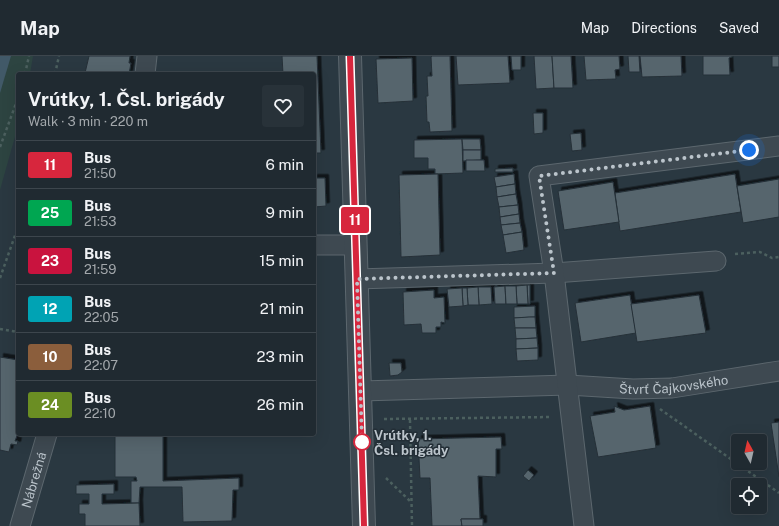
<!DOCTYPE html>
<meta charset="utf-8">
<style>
:root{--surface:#202a31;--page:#283239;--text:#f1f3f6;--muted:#a2a7ab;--line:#3d464d}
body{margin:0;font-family:"Public Sans",sans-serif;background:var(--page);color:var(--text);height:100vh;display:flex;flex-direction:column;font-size:15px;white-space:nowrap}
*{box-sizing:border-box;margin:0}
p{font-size:13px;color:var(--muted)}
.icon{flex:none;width:22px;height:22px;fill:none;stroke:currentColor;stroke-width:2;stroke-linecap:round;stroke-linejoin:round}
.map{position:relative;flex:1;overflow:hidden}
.sheet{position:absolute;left:16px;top:16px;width:300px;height:364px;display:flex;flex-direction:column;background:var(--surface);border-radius:4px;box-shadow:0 4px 16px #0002,0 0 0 1px var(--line)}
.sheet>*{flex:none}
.badge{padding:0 8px;border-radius:3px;font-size:14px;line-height:26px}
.needle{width:26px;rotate:352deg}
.controls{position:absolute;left:731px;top:378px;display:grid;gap:8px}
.controls a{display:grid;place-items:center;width:36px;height:36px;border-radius:4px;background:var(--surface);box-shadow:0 4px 16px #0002,0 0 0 1px var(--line);font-size:20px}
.you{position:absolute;width:20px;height:20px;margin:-10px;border:3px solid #fff;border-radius:50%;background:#1a73e8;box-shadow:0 0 0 6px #1a73e833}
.map>.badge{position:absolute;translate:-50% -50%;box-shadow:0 0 0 2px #fff}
.round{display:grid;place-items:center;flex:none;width:42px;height:42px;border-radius:4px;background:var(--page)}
.summary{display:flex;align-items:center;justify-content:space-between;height:68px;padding:0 12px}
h1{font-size:19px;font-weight:700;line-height:30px}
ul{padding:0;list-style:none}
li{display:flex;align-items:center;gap:12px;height:48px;padding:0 12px;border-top:1px solid var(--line)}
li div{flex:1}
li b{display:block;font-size:15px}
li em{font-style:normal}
li .badge{min-width:44px;font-weight:700;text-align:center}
header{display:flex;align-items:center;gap:24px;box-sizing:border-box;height:56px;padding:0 20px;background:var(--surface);border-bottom:1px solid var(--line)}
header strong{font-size:19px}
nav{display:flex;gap:22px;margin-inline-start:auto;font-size:14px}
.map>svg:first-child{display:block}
</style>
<header>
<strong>Map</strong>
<nav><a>Map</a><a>Directions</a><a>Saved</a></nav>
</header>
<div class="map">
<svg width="779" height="470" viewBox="0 0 779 470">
<defs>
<filter id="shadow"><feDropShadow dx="3.5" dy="-3.5" stdDeviation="0" flood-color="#0009"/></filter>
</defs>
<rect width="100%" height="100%" fill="#2a3841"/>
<path fill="#2d4441" d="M0 0H33L30 18H18V70L0 134Z"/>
<path fill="#415968" d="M0 0H11L0 37Z"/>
<g fill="#56656d" stroke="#253038" filter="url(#shadow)">
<path d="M89 0H130L129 7H131L129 18 85 17Z"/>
<path d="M282 0H317L321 97H314V18H283Z"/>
<path d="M432 0H450L452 75 430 76 429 66H427L426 40H428L427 20H432L431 1Z"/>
<path d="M456 0H508L510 27 458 29Z"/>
<path d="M511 0H521V14H512Z"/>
<path d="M534 0H552L554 32 536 33Z"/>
<path d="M552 0H571L573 32H554Z"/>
<path d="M584 0H619L620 13 615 14 616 23 586 24Z"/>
<path d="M628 0H639L640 16H629Z"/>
<path d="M640 0H681L682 20 642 21Z"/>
<path d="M703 0H734L729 2 730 19H703Z"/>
<rect x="772" y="0" width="7" height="11"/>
<path d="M412 2 413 45 378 47 376 3Z"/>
<path d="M533 57H543V77L534 78Z"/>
<path d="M581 77 582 94 572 95 570 78Z"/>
<path d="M462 83 463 117 435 118V113H428V102H414V84Z"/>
<path d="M462 83H480L481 94H463Z"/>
<path d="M463 94H481V104L463 105Z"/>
<path d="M466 104H484L485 115H466Z"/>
<path d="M513 112V116H495V113Z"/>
<path d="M438 118 440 199 401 201 399 119Z"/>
<path d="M514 118 515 128 496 131 494 121Z"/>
<path d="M735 118 741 156 620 175 615 137Z"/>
<path d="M314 122H325L326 150 314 151Z"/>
<path d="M779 123V161L743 167 737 130Z"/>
<path d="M613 126 619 166 564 174 558 135Z"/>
<path d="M515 128 516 138 497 141 496 131Z"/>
<path d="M516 138 518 149 499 151 497 141Z"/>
<path d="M518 149 519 158 500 161 499 151Z"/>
<path d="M519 158 520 167 501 169 500 161Z"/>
<path d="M520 167 522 176 503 179 501 169Z"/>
<path d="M522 176 524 194 506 197 503 179Z"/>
<path d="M527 229H530V248H528Z"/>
<path d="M527 229 528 248H517L516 230Z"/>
<path d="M505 230 506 248H495L494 231Z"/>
<path d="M505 230H516L517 248H506Z"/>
<path d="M478 231H491L492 248 479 249Z"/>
<path d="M478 231 479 249H468L467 232Z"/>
<path d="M462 232H467L468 249 463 250Z"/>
<path d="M462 232 463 250 449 251 447 233Z"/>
<path d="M434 234V242L444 241 445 267 441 266V271H436V277H422L421 268 404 269 403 236Z"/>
<path d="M630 239 636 277 581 286 575 247Z"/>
<path d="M699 239 706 277 637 286 631 248Z"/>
<path d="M535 250V261L514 262V251Z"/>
<path d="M529 261H535L536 272H515L514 262Z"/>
<path d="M515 272H536L537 282 516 283Z"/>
<path d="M537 282 538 292 516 293V283Z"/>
<path d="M538 292V304L517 305 516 293Z"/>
<path d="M0 301 18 304V377L15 385H18L17 389 11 388 9 396 0 394Z"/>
<path d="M389 307H401L402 316 398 319 390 320Z"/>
<path d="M614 350 624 354 650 350 656 392 598 401 590 360 615 356Z"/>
<path d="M779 366V421L771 367Z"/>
<path d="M115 378H163V425L239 422V434H233L232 465 183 466 182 431H140L139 447H131V425H137L136 421H115Z"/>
<path d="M501 381 502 393H496V421L478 420 480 463H461L462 470H432L430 422H420L418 383Z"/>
<path d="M528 414 534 419 529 425 523 420Z"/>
<path d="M114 428V438H102V448L139 447 140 470H85V458H79V448H89V438H76V429Z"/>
<path d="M461 463H483V470H462Z"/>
</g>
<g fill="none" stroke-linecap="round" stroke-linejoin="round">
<defs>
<g id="minor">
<path d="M145 18 147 0"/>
<path d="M314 189H356"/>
<path d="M357 223 554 217 716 205"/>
<path id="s1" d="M361 335 568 329 633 333 672 332 779 315"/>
<path id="s2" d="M20 470 47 378"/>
<path d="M584 470 554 217 539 120 779 90"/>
</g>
<path id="tertiary" d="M350 0 364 470"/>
</defs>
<use href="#minor" stroke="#5c676e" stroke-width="21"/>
<use href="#tertiary" stroke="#5c676e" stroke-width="24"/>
<g stroke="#4c605f" stroke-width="2.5" stroke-dasharray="3 3" stroke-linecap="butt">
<path d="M25 18 29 0"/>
<path d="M55 18 59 0"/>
<path d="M0 91 18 42"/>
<path d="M735 198 760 196 772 202 779 201"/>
<path d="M0 222 18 171"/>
<path d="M0 273 18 276"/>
<path d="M660 353 779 437"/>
<path d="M384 363 551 361"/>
<path d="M410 364 412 470"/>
<path d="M386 422 411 446"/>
</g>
<use href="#minor" stroke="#3e4951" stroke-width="19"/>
<use href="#tertiary" stroke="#3e4951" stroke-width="22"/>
</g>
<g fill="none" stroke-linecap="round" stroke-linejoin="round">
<defs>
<path id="line" d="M350 0 364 470"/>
</defs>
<use href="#line" stroke="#fff" stroke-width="9"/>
<use href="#line" stroke="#d7263d" stroke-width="6"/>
<path stroke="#bbc4cb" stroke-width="4" stroke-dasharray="0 7.2" d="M362 386 357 223 554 217 539 120 749 94"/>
</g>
<circle fill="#fff" stroke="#d7263d" stroke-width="2" cx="362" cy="386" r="8"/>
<g text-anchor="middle" stroke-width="3" stroke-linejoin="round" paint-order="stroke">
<g font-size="13" fill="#bbc4cb" stroke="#232e36">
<text dy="5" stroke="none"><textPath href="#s1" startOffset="313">Štvrť Čajkovského</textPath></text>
<text dy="5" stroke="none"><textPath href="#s2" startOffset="48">Nábrežná</textPath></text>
</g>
<g font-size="13" font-weight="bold" fill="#bbc4cb" stroke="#232e36" text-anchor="start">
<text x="374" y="384">Vrútky, 1.<tspan x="374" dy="15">Čsl. brigády</tspan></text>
</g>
</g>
</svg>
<div class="controls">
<a><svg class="needle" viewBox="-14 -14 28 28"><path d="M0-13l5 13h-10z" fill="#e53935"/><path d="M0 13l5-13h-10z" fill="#a2a7ab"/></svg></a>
<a><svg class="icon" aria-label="locate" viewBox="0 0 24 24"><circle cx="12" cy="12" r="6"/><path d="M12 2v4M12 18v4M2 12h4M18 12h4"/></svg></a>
</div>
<div class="you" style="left:749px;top:94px"></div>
<b class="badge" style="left:355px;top:164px;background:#d7263d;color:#fff">11</b>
<section class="sheet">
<div class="summary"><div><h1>Vrútky, 1. Čsl. brigády</h1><p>Walk · 3 min · 220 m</p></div><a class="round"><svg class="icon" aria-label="heart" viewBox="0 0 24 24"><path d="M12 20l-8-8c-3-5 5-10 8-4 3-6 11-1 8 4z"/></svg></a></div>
<ul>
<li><span class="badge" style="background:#d7263d;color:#fff">11</span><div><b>Bus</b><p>21:50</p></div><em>6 min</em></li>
<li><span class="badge" style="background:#00a651;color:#fff">25</span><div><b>Bus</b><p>21:53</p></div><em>9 min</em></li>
<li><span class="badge" style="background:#c9133e;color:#fff">23</span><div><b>Bus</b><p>21:59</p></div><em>15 min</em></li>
<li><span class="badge" style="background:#00a3b4;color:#fff">12</span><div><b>Bus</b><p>22:05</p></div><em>21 min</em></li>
<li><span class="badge" style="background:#8b5e3c;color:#fff">10</span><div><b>Bus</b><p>22:07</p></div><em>23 min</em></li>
<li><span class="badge" style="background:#6b8e23;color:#fff">24</span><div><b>Bus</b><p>22:10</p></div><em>26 min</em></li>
</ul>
</section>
</div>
